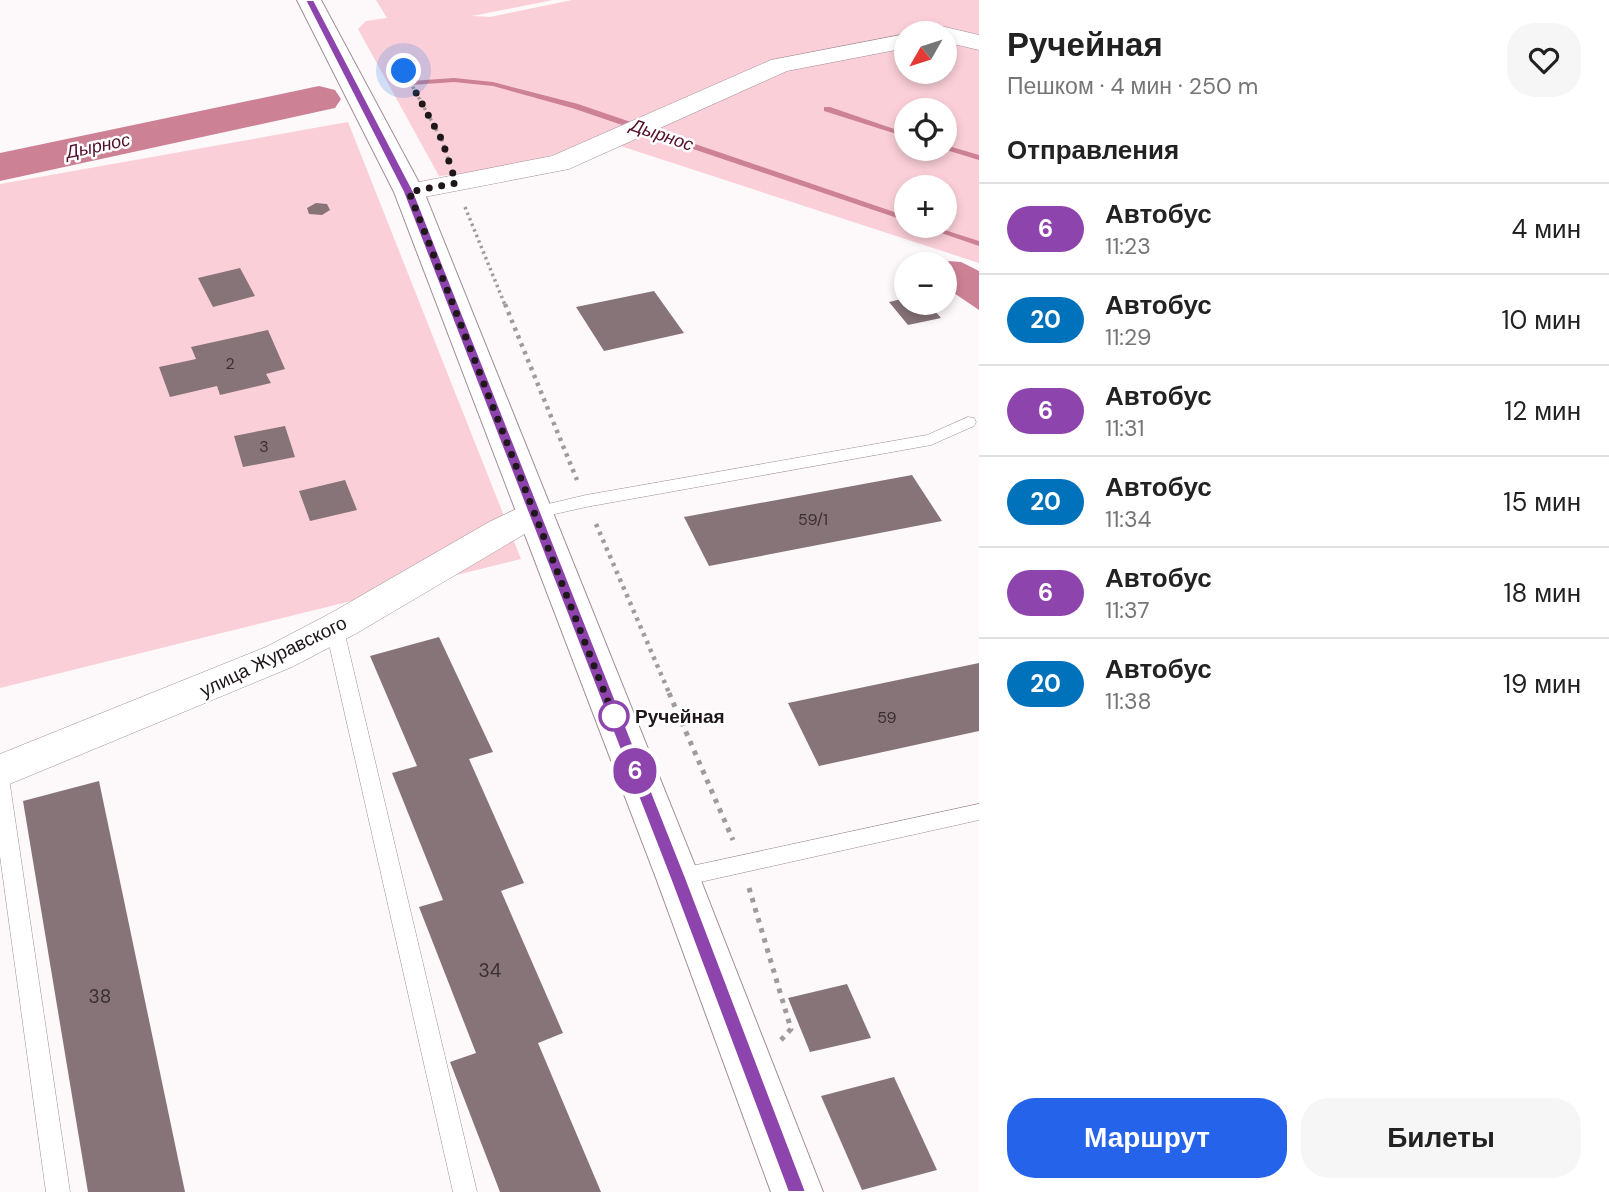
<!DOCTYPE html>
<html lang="ru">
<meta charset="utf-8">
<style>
:root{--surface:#fff;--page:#f6f6f6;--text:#222;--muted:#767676;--line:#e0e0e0;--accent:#2563eb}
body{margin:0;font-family:"DM Sans",sans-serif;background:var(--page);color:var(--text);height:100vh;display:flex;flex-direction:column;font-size:26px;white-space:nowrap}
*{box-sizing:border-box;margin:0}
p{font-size:23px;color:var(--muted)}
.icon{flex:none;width:38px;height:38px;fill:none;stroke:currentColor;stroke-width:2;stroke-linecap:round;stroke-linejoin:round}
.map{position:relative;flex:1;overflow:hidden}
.sheet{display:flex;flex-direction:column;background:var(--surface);width:630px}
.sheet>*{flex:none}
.badge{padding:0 14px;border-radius:23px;font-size:24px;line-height:46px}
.needle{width:46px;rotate:231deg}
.buttons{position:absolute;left:894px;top:21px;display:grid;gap:14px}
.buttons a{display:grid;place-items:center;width:63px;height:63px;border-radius:50%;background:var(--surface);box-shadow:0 4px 10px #0003;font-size:35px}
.you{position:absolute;width:35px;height:35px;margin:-18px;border:5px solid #fff;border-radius:50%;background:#1a73e8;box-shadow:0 0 0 10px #1a73e833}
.map>.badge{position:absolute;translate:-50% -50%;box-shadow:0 0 0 4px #fff}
h2{padding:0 28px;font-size:26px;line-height:63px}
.round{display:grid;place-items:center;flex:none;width:74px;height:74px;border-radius:28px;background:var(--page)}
.head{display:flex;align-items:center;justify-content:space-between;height:119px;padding:0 28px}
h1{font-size:33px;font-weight:800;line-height:52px}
.button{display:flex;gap:14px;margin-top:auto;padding:14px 28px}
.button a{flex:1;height:80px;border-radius:28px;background:var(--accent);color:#fff;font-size:28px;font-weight:800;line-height:80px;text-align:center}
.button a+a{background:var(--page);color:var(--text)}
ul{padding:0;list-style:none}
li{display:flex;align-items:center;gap:21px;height:91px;padding:0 28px;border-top:2px solid var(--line)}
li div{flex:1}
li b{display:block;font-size:26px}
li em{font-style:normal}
li .badge{min-width:77px;font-weight:700;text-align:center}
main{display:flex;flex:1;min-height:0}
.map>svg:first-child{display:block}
</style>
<main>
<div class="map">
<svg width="979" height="1192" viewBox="0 0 979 1192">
<rect width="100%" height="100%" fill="#fdf9fa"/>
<g fill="#fbcfd8" fill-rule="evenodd">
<path d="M376 0H553L472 16 490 17 572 0H979V263L599 139C544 161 498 170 439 176L358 29 366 21 387 18ZM906 33H945V72H906ZM906 110H945V149H906ZM906 187H945V226H906Z"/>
<path d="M348 122 521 559 0 688V184Z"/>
</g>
<path fill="#cd8195" d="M934 260 961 262 979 271V310L945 287V264H933Z"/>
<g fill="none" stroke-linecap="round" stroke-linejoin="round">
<g fill="#cd8195" fill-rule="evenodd">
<path d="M454 78 493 82 578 104 906 216V221L572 108 493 86 454 82 411 85 407 83 411 81Z"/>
<path d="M824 107H830L906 133V137L824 111Z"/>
<path d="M945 145 979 155V160L943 149H945Z"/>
<path d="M921 226H932L979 241V246Z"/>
</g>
<path fill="#cd8195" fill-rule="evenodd" d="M319 86 335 90 341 99 335 108 0 181V153Z"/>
</g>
<g fill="#877478">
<path d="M316 203 327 204 330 210 322 215 309 214 307 208Z"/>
<path d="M240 268 255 296 213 307 198 278Z"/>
<path d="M654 291 684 333 604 351 576 307Z"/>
<path d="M906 298V303H928L941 318 908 325 889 302Z"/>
<path d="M268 330 285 369 266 374 271 383 220 395 217 386 170 397 159 367 196 359 191 347Z"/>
<path d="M285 426 295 457 243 467 234 436Z"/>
<path d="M912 475 942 521 709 566 684 517Z"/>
<path d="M345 480 357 510 310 521 299 491Z"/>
<path d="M439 637 493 752 469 759 524 883 501 891 563 1033 538 1043 601 1192H500L450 1062 476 1053 419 907 443 900 392 773 417 766 370 656Z"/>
<path d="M979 663V731L819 766 788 703Z"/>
<path d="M99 781 185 1192H88L23 801Z"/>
<path d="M847 984 871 1038 810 1052 788 998Z"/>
<path d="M894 1077 937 1170 862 1190 821 1096Z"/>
</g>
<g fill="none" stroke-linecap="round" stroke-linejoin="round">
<defs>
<g id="service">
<path d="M968 417 974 418 976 422 974 426 931 445 586 507 533 519 525 513 527 509 586 495 927 435Z"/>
<path d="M334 619 340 621 343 626 477 1192H453L325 626 328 621Z"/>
<path d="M0 777 7 779 10 785 70 1192H46L0 856Z"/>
<path d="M979 804V820L678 887 671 884 668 878 671 872 678 869Z"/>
</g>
<g id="minor">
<path d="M945 27 979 35V50L945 42V33H933L936 29Z"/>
<path d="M906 34V48L787 71 569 169 409 200 399 198 395 192 399 186 409 184 552 156 771 60Z"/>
<path d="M533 501 545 504 550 513 545 522 357 633 292 667 0 788V754L266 647 331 613 489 522Z"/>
</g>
<path id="tertiary" d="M297 0H321L424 192 700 878 823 1192H771L656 878 394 192Z"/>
</defs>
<use href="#service" stroke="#a18d92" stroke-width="1"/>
<use href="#minor" stroke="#a18d92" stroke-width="1"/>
<use href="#tertiary" stroke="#a18d92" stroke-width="2"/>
<g stroke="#a09a9b" stroke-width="3.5" stroke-dasharray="2.5 3.5" stroke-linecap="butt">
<path d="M404 71 442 140 448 159"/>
<path d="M465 207 505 305"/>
</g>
<g stroke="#a09a9b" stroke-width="4.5" stroke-dasharray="3.5 5" stroke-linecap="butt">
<path d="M505 304 577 480"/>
<path d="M596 524 670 695"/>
</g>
<g stroke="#a09a9b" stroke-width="5" stroke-dasharray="4.5 6" stroke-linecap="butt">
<path d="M669 693 733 840"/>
<path d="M749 888 791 1029 781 1040"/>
</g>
<use href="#service" fill="#fff" fill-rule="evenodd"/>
<use href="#minor" fill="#fff" fill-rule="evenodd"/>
<use href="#tertiary" fill="#fff" fill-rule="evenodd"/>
</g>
<path fill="#8e44ad" stroke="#fff" stroke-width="2" d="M305 0H314L414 192 686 878 806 1192H788L670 878 403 192Z"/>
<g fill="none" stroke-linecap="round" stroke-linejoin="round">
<path stroke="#1f1719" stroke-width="7" stroke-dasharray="0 12.6" d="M404 71 442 140 456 183 409 192 616 722 614 716"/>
</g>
<circle fill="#fff" stroke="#8e44ad" stroke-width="3.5" cx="614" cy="716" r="14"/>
<g text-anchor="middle" stroke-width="5" stroke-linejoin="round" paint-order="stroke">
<g font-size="16" fill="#392e31">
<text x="230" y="369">2</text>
<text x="264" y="452">3</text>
<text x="813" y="525">59/1</text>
<text x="887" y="723">59</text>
</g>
<g font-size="18" font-style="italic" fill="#520e28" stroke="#fff">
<text transform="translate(662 135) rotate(19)" y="6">Дырнос</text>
<text transform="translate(98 146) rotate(-12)" y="6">Дырнос</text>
</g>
<g font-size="19" fill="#1f1719" stroke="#fff">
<text transform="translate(273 656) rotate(-26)" y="7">улица Журавского</text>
</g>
<g font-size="19" font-weight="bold" fill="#1f1719" stroke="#fff" text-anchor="start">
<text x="635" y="723">Ручейная</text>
</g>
<g font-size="19" fill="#392e31">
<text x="490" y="977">34</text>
<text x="100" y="1003">38</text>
</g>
</g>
</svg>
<div class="buttons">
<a><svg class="needle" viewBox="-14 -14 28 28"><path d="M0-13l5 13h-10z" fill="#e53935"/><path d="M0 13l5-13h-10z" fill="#767676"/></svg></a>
<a><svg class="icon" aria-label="locate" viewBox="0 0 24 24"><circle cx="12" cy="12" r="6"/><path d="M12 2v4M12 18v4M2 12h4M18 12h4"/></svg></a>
<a>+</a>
<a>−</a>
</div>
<div class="you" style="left:404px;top:71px"></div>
<b class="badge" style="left:635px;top:771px;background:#8e44ad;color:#fff">6</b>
</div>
<section class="sheet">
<div class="head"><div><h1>Ручейная</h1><p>Пешком · 4 мин · 250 m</p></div><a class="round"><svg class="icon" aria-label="heart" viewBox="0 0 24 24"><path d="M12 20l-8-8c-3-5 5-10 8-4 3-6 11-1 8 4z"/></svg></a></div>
<h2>Отправления</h2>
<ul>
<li><span class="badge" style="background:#8e44ad;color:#fff">6</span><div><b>Автобус</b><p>11:23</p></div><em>4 мин</em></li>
<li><span class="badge" style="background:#0072bc;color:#fff">20</span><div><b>Автобус</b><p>11:29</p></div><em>10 мин</em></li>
<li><span class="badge" style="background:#8e44ad;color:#fff">6</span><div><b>Автобус</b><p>11:31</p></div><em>12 мин</em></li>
<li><span class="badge" style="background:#0072bc;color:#fff">20</span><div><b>Автобус</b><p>11:34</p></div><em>15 мин</em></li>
<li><span class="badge" style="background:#8e44ad;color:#fff">6</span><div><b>Автобус</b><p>11:37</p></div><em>18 мин</em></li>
<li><span class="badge" style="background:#0072bc;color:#fff">20</span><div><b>Автобус</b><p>11:38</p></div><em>19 мин</em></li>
</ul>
<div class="button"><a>Маршрут</a><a>Билеты</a></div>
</section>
</main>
